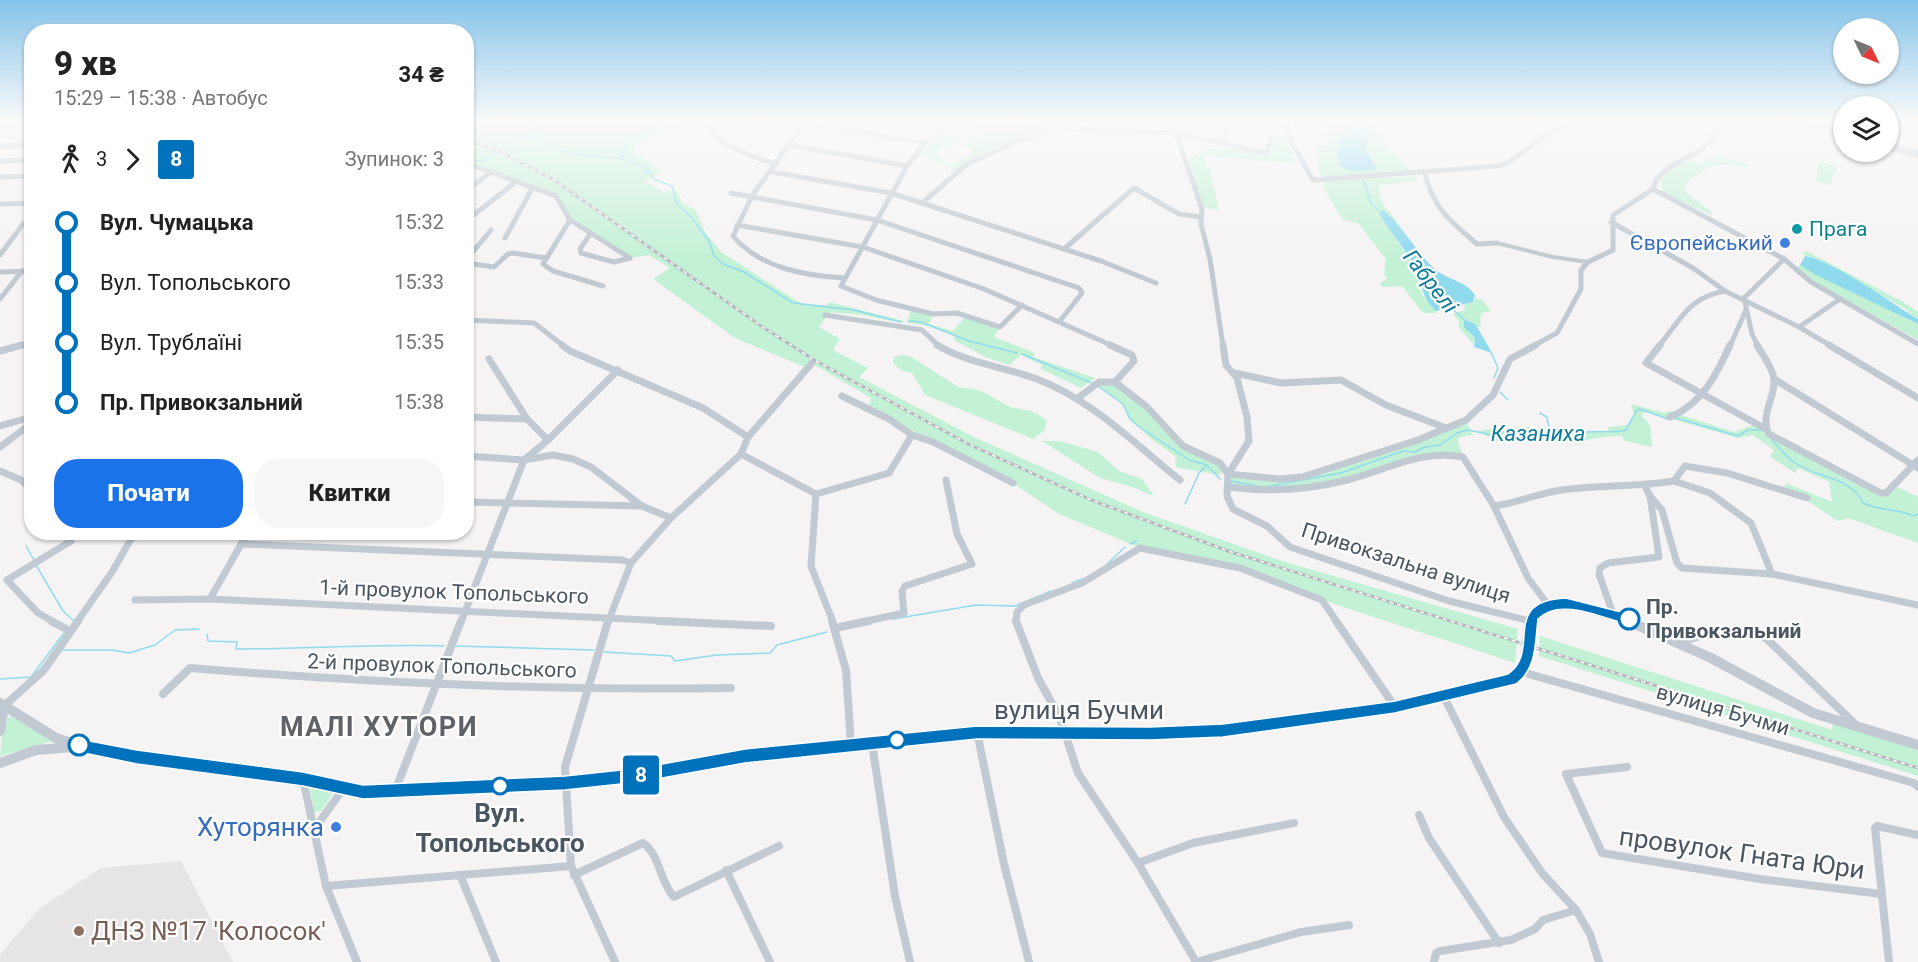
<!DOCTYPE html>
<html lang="uk">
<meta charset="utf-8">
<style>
:root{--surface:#fff;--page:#f6f6f6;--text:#222;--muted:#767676;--accent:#1a73e8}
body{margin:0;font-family:Roboto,sans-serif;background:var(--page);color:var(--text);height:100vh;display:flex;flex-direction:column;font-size:22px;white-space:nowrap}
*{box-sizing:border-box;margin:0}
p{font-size:20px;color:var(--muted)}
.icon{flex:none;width:33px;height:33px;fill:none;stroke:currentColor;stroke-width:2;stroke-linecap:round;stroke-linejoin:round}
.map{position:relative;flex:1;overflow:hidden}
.side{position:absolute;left:24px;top:24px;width:450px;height:516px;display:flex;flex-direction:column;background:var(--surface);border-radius:24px;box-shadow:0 2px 4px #0004}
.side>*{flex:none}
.badge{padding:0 12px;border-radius:4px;font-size:21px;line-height:39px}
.needle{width:39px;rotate:133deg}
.buttons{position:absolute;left:1833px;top:18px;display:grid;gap:12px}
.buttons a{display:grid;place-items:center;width:66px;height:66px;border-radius:50%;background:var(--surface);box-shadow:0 2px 4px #0004;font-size:30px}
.map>.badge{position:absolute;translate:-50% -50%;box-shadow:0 0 0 3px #fff}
.legs{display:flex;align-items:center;gap:9px;height:66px;padding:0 30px;font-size:20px}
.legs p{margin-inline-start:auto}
.summary{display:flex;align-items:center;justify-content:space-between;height:102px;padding:0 30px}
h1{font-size:33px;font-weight:800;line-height:45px}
.cta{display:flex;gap:12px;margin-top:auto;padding:12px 30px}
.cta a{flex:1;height:69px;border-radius:24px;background:var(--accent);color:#fff;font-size:24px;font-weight:800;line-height:69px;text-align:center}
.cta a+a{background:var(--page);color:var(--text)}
ul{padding:0 30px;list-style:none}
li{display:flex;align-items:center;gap:21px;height:60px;font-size:22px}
li i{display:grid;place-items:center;width:9px;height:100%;margin:0 8px;background:currentColor}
li i::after{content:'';width:15px;height:15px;margin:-8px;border:4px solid;border-radius:50%;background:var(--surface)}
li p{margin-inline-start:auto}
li:first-child i{background:linear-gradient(#0000 50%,currentColor 0)}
li:last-child i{background:linear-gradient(currentColor 50%,#0000 0)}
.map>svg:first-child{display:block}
</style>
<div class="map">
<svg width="1918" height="962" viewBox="0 0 1918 962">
<rect width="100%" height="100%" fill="#f5f3f3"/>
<path fill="#e6e4e5" d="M181 861 233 962H0V955L38 910 101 868Z"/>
<g fill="#c3f1d5">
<path d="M466 122H689L640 141 633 151 661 171 645 182 664 192 676 190 684 204 696 210 705 232 721 252 792 298 801 303 826 306 829 302 904 321 902 323 863 315 830 312 819 327 840 339 833 350 868 368 859 377 974 437 1143 512 1285 562 1518 629 1515 663 1322 600 1240 568 1140 548 1059 514 1013 483 869 408 871 398 813 364 807 368 735 338 653 279 670 268 649 255 630 258 570 220 559 199 467 163Z"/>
<path d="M963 122H1016L1041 129 991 151 955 170 920 154 944 134 960 142 939 150V157L945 159 942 162 950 166 965 158 973 150 964 145 969 144 967 140 970 138 968 136 983 130 975 124 965 125Z"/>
<path d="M1334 122 1347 123V132L1341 137V145L1351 171 1375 170V162L1366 150V140L1361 125 1357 122H1368L1407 167 1408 170 1386 175 1389 178 1414 176 1418 180 1379 186 1381 201 1397 222H1393L1391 216 1379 214 1414 265 1422 295 1438 313H1423L1402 286 1382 287 1380 283 1387 279 1384 273 1386 259 1358 223 1343 220 1322 186 1330 178 1321 176 1315 154 1316 147 1327 145 1326 136Z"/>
<path d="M1273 137H1284L1296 161 1291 163 1204 156 1206 167 1210 169 1219 210 1203 207 1189 159C1206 141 1246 150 1268 155L1273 147Z"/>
<path d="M1720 156 1749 165 1744 168C1718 159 1705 169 1684 185L1685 191 1712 213 1711 215 1664 193 1660 182 1671 169 1690 160 1699 164Z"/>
<path d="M1819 161 1837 167 1830 185 1816 181Z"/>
<path d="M1806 251 1903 302 1918 312V319L1904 308 1821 261 1802 254Z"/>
<path d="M1800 265 1918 324V340L1815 282 1798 268Z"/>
<path d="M1475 298 1482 300 1491 311 1482 313 1480 318 1481 328 1476 325 1469 333 1475 338 1473 344 1458 326 1460 322 1453 314 1465 310 1464 305 1473 302Z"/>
<path d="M911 309 933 314 929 324 953 331 966 316 1000 327 994 337 1035 353 1033 357 1095 378 1081 388 1041 369 1042 365 1021 355 1009 365 985 357 954 340 955 335 924 325 907 323Z"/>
<path d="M901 355 910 356 958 387 979 390 1010 407 1031 411 1047 420 1044 431 1033 439 925 395 912 373 902 371 893 363 894 357Z"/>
<path d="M1115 382 1147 407 1178 442 1225 468 1220 475 1176 467 1175 456 1150 438 1130 419 1123 404 1097 385Z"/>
<path d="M1631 404 1665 413 1669 411 1734 432 1754 425 1881 493 1893 485 1918 497V543L1848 518 1838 521 1809 502 1807 498 1784 489 1786 483 1832 502 1829 482 1798 468 1795 473 1770 457 1774 450 1753 435 1738 438 1644 411 1642 416 1650 425 1652 447 1625 441 1621 436C1608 437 1591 436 1580 444L1535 436 1498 441 1482 434 1481 430 1523 427 1609 433 1608 427 1627 425 1634 414Z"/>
<path d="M1466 420 1472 435 1460 437 1458 440 1463 457H1424L1349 480 1306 488 1228 487V474L1302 477Z"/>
<path d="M1042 441H1060L1098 452 1119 471 1142 479 1154 496 1132 487 1100 478Z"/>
<path d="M1540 636 1832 730 1834 720 1918 745V776L1539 656Z"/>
<path d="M11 716 51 739 52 741 0 756 3 723Z"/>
<path d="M310 788 334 792 321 811 314 812Z"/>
</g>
<g fill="#90daee">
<path d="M1346 122 1361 125 1369 137 1366 150 1377 168 1375 170C1362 171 1340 175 1338 158 1337 152 1337 149 1341 145L1337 142 1347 132Z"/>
<path d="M1383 210C1404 226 1415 252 1436 270 1448 280 1466 281 1475 295L1473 302 1436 311C1419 295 1424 284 1414 265 1404 247 1390 232 1379 214Z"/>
<path d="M1805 256C1834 261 1891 303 1918 319V324L1816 275 1800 265Z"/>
<path d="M1464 319 1476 325 1492 353 1474 347 1475 338 1464 327Z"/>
</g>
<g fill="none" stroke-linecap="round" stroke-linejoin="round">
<g stroke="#90daee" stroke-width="1.5">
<path d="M514 122 539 130 536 139C567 163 611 150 646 167L645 171 651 173 653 179 672 186 677 204 692 218 709 241 714 256 723 264 744 272 793 303 854 310 901 322"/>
<path d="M519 140 535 136"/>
<path d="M622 157 627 144 674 122"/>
<path d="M472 162 489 159"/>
<path d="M1363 180 1371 203 1381 213"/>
<path d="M1451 308 1464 319"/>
<path d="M909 321 921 322 969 341 1017 353"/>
<path d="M1491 352 1498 368 1494 378"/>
<path d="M1022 354 1092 383"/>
<path d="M1098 386 1123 404 1130 419 1138 426 1189 460 1207 465 1220 479"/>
<path d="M1500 392 1508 400"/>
<path d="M1540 413 1547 417 1549 428 1562 436"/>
<path d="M1676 418 1738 436 1748 430H1762"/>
<path d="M1772 440C1779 447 1787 458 1795 463 1816 478 1852 477 1863 503 1883 512 1897 508 1914 516L1918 514"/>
<path d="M1231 481 1257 486"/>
<path d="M1265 487 1341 473 1403 451 1415 452 1425 447 1440 445 1457 433 1467 430 1500 436V432L1525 431 1565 438C1580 427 1607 435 1626 430L1636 411 1640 409 1668 419"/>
<path d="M1185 504 1199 473 1206 466"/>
<path d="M1130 544 1137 541"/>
<path d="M26 546 34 560"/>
<path d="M36 565 63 611 74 621"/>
<path d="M1106 565 1125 547"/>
<path d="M1072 583 1082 579"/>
<path d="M893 619 976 605 1015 606 1051 591"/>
<path d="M207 634 208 641 237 642 236 649C306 649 374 644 444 646"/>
<path d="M456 646 594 650"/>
<path d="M61 650H112L129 653 155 645 175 630 199 629"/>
<path d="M604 652 671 656 675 661 717 655 770 653 777 645 827 632"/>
<path d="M0 679 31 677 64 633"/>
</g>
<path stroke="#c1cad2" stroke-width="4" d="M1497 243 1553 257 1588 262"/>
<g stroke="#c1cad2" stroke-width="5">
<path d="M711 122 710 133C730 148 752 158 777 164"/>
<path d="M805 122 752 196 733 236C760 268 805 276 845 278"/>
<path d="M954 122 925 143 907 166 841 286 876 300 933 314 957 313 1000 327 1022 305"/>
<path d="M1018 122 1048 129"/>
<path d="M1176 122V133L1202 209 1201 224 1210 259 1223 346"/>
<path d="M1287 122V134L1313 180 1499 166 1509 162 1566 122"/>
<path d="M804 123 925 143"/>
<path d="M549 124 570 122"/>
<path d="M0 126 32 123"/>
<path d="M1223 144 1229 122"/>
<path d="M789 145 907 166"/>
<path d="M0 146 32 145"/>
<path d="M0 161 32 160"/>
<path d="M466 163 556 196 570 220 630 258"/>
<path d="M772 172 891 193 1101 261 1156 283"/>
<path d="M1424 172C1435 210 1448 219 1477 244L1497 243"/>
<path d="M0 177 32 176"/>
<path d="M1653 189 1784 259 1811 282 1918 344"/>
<path d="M466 191 491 172"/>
<path d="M731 193 877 220 1079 288 1082 293 1060 321"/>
<path d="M922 203 967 164 1018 141 1057 128 1176 133 1267 153 1272 135"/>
<path d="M0 204 32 203"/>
<path d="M570 220 543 264 553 271 603 286"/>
<path d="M466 221 517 181"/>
<path d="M1611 222 1693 268 1725 291 1799 327 1831 346"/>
<path d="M737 225 863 247 984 289 1113 346"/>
<path d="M591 233 580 249 581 253 614 262 630 258"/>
<path d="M505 238 533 187"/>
<path d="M1064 249 1134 188 1179 214 1201 217"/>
<path d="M0 255 23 224 32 223"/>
<path d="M466 260 491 230"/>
<path d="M466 263 494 267 508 254 513 253 546 258"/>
<path d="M0 272 32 271"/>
<path d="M0 299 22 271"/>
<path d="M825 315 922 330 939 346"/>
<path d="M466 320 534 323 564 346"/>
<path d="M1799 327 1840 299"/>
<path d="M17 346 32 342"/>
<path d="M1533 346 1557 333 1581 289V270L1588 262 1613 250V215L1653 189 1656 180 1668 168 1701 150 1726 122"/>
<path d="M1659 346C1682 318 1688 298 1725 291"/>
<path d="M1730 346 1746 310"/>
<path d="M1758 346 1752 334 1744 298 1784 259"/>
</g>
<g stroke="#c1cad2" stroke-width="7">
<path d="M562 345 570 351 703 408 748 437 741 454 816 494 889 473 912 435 933 442 1013 483"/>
<path d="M937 345C967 363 1005 367 1037 379 1092 400 1135 444 1180 480"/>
<path d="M1110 345 1132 355 1134 361 1115 382"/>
<path d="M1223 345 1226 365 1237 378 1247 417 1249 441 1228 474"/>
<path d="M1660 345 1646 363 1766 429"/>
<path d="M1757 345C1762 354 1773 368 1774 379 1776 396 1759 417 1769 434L1881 493H1886L1918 460"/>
<path d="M1829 345 1918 398"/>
<path d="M0 351 22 345"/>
<path d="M1235 373 1281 383 1341 380 1386 405 1446 428"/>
<path d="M1774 379 1918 468"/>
<path d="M842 396 889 419 912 435"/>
<path d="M1078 398 1099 382H1115L1147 407 1183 446 1220 463 1228 474 1227 496 1233 509 1267 526 1290 547 1449 601 1530 621"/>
<path d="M466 417 527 419"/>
<path d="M1670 417C1702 404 1717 374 1730 345"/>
<path d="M0 426 32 417"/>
<path d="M748 437 812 363"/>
<path d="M548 440 618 370"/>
<path d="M0 447 32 423"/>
<path d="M466 456 524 460 553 455 573 459 591 467 642 506 671 518 631 563 608 622"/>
<path d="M0 471 21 480 32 490"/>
<path d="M1228 474 1279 479 1302 477 1418 440 1466 420 1493 395 1510 359 1536 345"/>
<path d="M1674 481 1710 493 1751 523 1772 574"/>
<path d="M1228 487C1268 492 1308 490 1347 480 1387 470 1421 449 1463 457L1494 506 1528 578 1548 605"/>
<path d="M816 494 811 566 833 622"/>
<path d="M1650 496 1662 510 1677 563 1682 568 1772 574 1918 605"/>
<path d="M466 502 642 506"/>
<path d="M1494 506C1517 503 1539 493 1562 490 1599 485 1637 487 1674 481L1685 466 1727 473 1807 498"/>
<path d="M671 518 741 454"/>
<path d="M241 544 622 560 631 563"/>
<path d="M210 599 248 532"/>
<path d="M135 600 210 599 689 622"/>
<path d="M1613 614 1599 574 1600 568 1608 563 1659 557 1650 496 1645 486"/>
<path d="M54 622 38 613 7 580 71 541 65 532"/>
<path d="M77 622 112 572 135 532"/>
<path d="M461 622 524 460 548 440 527 419 489 359"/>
<path d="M862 622 904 613 902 591 905 586 972 564 957 534 946 480"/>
<path d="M1016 622 1017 612 1024 605 1082 583 1140 548 1240 568 1322 600 1337 622"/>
</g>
<g stroke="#c1cad2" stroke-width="8">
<path d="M51 621 70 631"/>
<path d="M608 621 565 767 571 866 615 962"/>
<path d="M658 621 771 626"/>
<path d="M832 621 846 670 851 745"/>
<path d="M1016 621 1038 678 1060 718 1078 773 1138 863 1196 962"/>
<path d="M1336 621 1395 707"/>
<path d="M835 628 869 621"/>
<path d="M1679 642C1709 634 1738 621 1767 639L1855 724"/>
<path d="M1522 672 1914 783 1918 787"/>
<path d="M163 694 190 668C370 683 550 691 731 688"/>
<path d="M1443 695 1504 817 1542 873 1576 910 1590 934 1599 962"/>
<path d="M4 706 44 670 78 621"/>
<path d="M977 732 1004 864 1029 962"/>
<path d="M872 743 895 896 910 962"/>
<path d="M1627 767 1566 774 1602 853 1760 879 1881 894"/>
<path d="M303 779 326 886 357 962"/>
<path d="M395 791 461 621"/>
<path d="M1419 815 1429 838 1499 943"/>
<path d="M313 831 343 789"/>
<path d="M1138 863 1193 843 1294 823"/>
<path d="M726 870 770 962"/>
<path d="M460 875 496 962"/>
<path d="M574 875 643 843C661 856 659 881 674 897L779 846"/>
<path d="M326 886 571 866"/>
<path d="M1196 962 1301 932 1349 925"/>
<path d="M1434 962 1436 953 1440 951 1511 940 1535 929 1543 920 1576 910"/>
<path d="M1889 962 1875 828 1877 826 1918 835"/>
</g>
<path stroke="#c1cad2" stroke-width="8" d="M1532 622 1546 607 1577 606 1632 622"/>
<g stroke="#c1cad2" stroke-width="10">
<path d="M1628 621 1711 658 1813 713 1918 745"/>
<path d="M1529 625 1533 621"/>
<path d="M0 703 56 738 89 748 303 779 363 792 565 783 640 775 745 756 977 732 1150 733 1223 730 1288 723 1395 707 1511 679 1522 672 1525 665"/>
<path d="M0 731 4 706"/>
<path d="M0 763 36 750 74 747"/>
</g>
<g stroke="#c1cbd6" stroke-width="8">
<path d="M1802 122 1844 134"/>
<path d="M1888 146 1918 155"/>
</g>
<defs>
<path id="rail" d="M466 138 501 152 554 180 764 328 816 361 968 444 1091 500 1231 552 1918 768"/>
</defs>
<use href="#rail" stroke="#b5b8bd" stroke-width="3"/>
<use href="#rail" stroke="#fff" stroke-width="1.5" stroke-dasharray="4" stroke-linecap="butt"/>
<path stroke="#c1cad2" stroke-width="10" d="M1525 665 1529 625"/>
</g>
<linearGradient id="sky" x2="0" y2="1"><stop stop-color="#85c3ea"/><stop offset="0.47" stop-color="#fafafa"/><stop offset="1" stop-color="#fafafa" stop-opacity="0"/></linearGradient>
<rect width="1918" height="257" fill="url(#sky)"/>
<path fill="#0072bc" stroke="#fff" stroke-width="1.5" d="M1566 598 1629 614 1635 619 1629 625C1602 618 1560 597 1538 619 1535 643 1537 669 1516 684L1395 713 1223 737 1150 740 977 739 745 763 640 782 565 790 363 799 303 786 137 764 79 752 72 745 79 739 137 750 303 772 363 785 565 776 640 768 745 749 977 726 1150 727 1223 724 1395 701 1508 674C1542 651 1499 601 1566 598Z"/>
<circle fill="#0f9aa8" stroke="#fff" stroke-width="2" cx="1797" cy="229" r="6"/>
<g fill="#3f7fe0" stroke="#fff" stroke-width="2">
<circle cx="1785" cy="243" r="6"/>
<circle cx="336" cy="827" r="6"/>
</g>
<g fill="#fff" stroke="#0072bc" stroke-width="3">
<circle cx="1629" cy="619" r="10"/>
<circle cx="897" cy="740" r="8"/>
<circle cx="79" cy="745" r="10"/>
<circle cx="500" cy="786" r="8"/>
</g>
<circle fill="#8d6e63" stroke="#fff" stroke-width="2" cx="79" cy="931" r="6"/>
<g text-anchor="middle" stroke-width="4.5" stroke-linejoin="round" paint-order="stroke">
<g font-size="21" fill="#0d838f" stroke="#fff" text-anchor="start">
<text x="1809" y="236">Прага</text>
</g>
<g font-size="21" fill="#366cbe" stroke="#fff" text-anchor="end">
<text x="1773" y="250">Європейський</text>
</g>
<g font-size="21" fill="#4a5661" stroke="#fff">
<text transform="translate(1406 563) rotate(18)" y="7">Привокзальна вулиця</text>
<text transform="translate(454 592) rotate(2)" y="7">1-й провулок Топольського</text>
<text transform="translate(442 666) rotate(2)" y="7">2-й провулок Топольського</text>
<text transform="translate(1723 710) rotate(16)" y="7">вулиця Бучми</text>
</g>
<g font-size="21" font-weight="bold" fill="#4a5661" stroke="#fff" text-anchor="start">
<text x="1646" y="614">Пр.<tspan x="1646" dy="24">Привокзальний</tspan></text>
</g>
<g font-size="22" font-style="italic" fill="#0c7c9b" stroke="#fff">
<text transform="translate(1431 281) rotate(52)" y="8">Габрелі</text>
<text x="1538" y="441">Казаниха</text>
</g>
<g font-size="26" fill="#4a5661" stroke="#fff">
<text x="1079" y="719">вулиця Бучми</text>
<text transform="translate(1742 853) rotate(8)" y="9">провулок Гната Юри</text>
</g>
<g font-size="26" font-weight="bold" fill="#4a5661" stroke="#fff">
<text x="500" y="822">Вул.<tspan x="500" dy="30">Топольського</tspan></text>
</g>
<g font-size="26" fill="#366cbe" stroke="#fff" text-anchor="end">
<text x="324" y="836">Хуторянка</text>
</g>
<g font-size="26" fill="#785e54" stroke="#fff" text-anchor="start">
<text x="91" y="940">ДНЗ №17 'Колосок'</text>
</g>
<g font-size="27" font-weight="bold" letter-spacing="1.5" fill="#5f6368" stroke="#fff">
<text x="379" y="736">МАЛІ ХУТОРИ</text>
</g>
</g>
</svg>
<div class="buttons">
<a><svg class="needle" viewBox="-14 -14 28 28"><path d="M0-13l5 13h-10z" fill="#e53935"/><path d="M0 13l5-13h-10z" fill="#767676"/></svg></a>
<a><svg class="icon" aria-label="layers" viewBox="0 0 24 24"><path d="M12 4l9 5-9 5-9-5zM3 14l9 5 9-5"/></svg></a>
</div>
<b class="badge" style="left:641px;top:775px;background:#0072bc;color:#fff">8</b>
<section class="side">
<div class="summary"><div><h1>9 хв</h1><p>15:29 – 15:38 · Автобус</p></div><b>34 ₴</b></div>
<div class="legs"><svg class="icon" aria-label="walk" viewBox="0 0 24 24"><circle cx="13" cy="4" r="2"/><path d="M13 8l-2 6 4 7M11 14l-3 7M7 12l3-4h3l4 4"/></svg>3<svg class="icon" aria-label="forward" viewBox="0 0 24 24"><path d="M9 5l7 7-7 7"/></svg><b class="badge" style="background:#0072bc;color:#fff">8</b><p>Зупинок: 3</p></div>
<ul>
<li><i style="color:#0072bc"></i><b>Вул. Чумацька</b><p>15:32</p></li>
<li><i style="color:#0072bc"></i><span>Вул. Топольського</span><p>15:33</p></li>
<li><i style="color:#0072bc"></i><span>Вул. Трублаїні</span><p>15:35</p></li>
<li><i style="color:#0072bc"></i><b>Пр. Привокзальний</b><p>15:38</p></li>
</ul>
<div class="cta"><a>Почати</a><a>Квитки</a></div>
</section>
</div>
